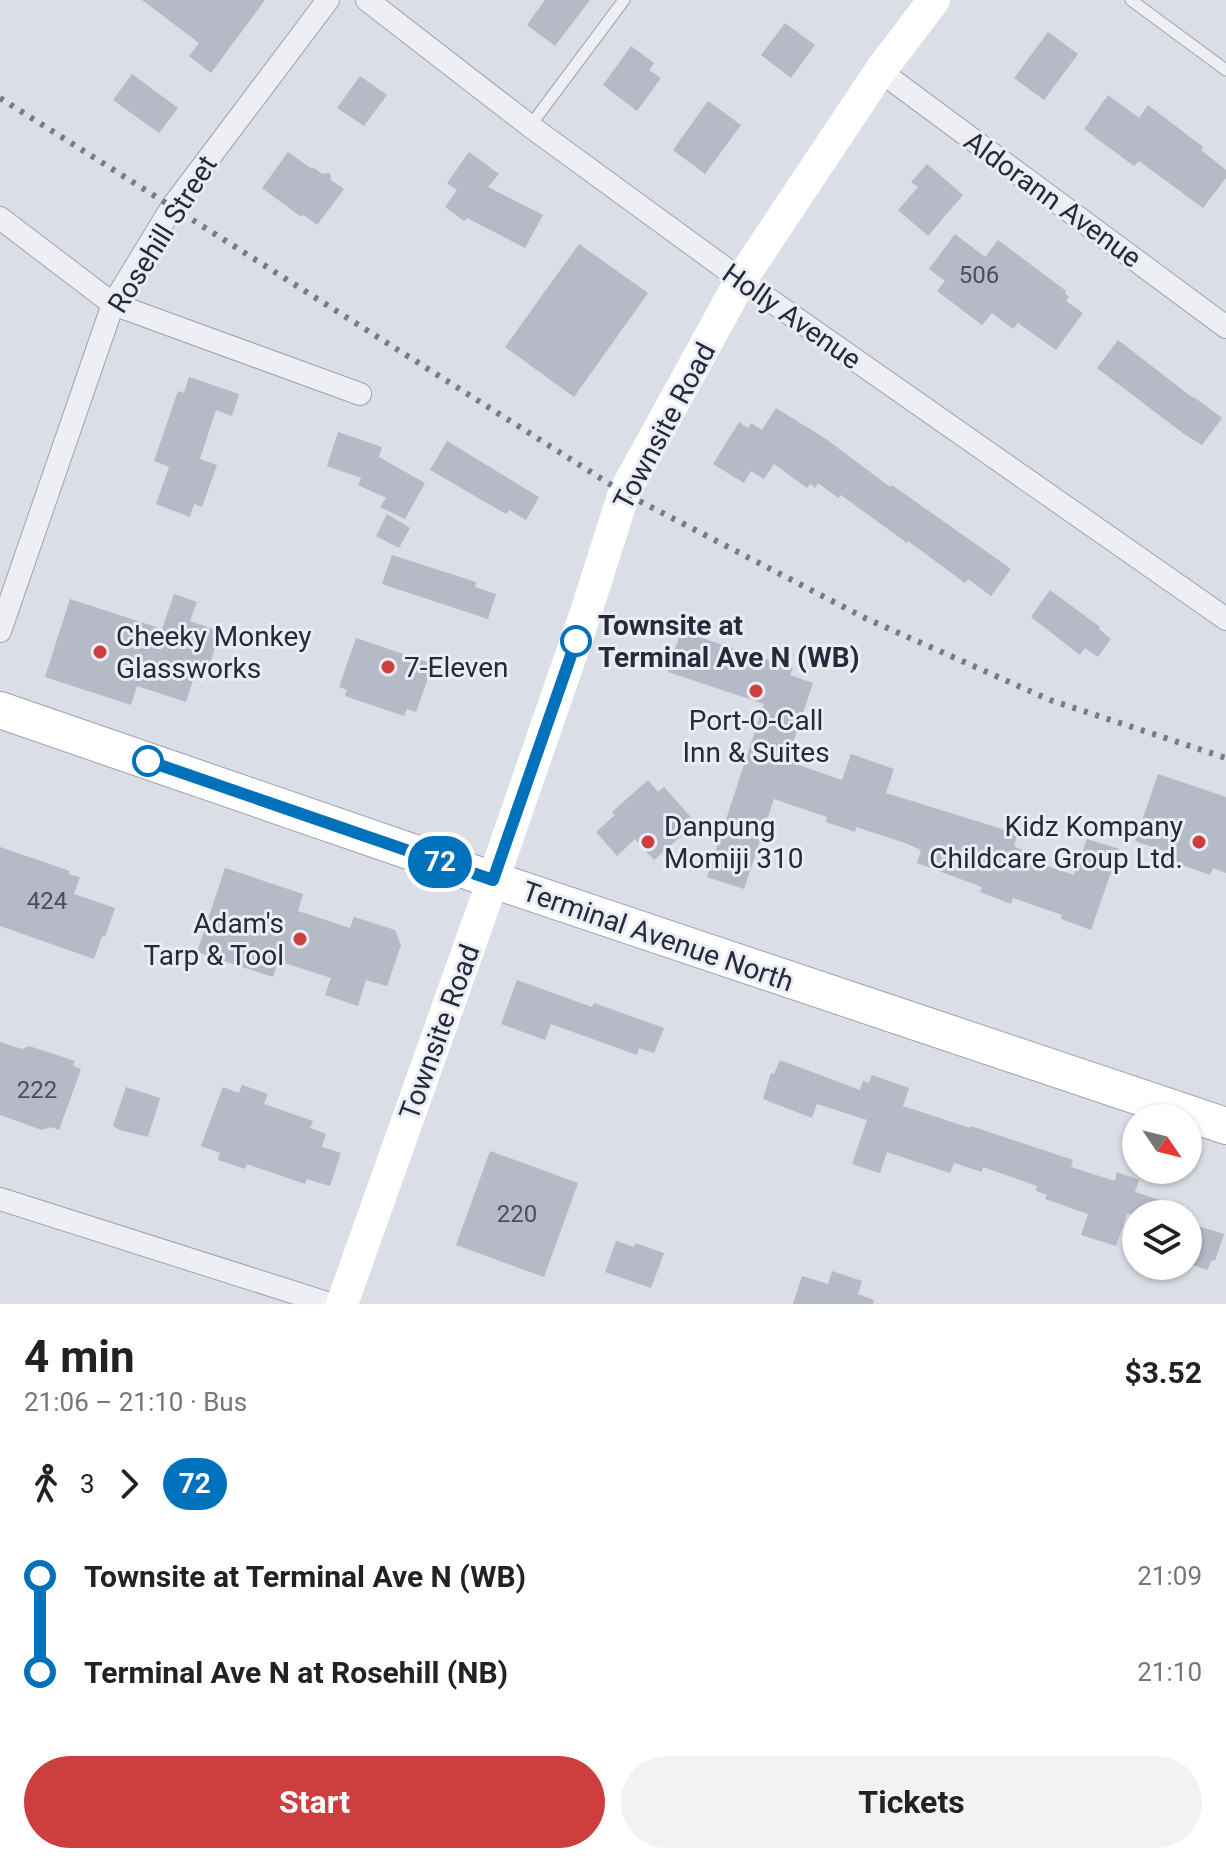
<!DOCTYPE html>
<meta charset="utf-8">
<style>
:root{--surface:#fff;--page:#f2f2f2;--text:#222;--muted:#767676;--accent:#cd3f3f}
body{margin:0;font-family:Roboto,sans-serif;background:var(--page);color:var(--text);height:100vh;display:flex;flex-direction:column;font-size:30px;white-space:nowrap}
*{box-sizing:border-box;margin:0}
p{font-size:26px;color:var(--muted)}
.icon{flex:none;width:44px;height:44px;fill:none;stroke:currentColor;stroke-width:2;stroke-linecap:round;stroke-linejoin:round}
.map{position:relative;height:1304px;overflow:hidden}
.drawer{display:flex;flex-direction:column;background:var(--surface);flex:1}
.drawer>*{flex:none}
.badge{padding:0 16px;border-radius:26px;font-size:28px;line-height:52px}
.needle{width:52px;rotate:125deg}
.controls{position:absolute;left:1122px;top:1104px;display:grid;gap:16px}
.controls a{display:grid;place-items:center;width:80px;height:80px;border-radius:50%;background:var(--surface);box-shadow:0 2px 6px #0004;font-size:40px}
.map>.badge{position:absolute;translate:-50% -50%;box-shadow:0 0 0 4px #fff}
.legs{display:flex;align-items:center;gap:12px;height:88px;padding:0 24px;font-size:26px}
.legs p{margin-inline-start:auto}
.head{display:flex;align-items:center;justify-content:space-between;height:136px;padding:0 24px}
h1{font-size:44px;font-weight:700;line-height:60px}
.cta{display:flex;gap:16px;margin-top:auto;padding:16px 24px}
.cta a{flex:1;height:92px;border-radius:48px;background:var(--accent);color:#fff;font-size:32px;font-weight:700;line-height:92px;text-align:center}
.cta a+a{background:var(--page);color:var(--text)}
ul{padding:0 24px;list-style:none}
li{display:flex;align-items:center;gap:28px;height:96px;font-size:30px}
li i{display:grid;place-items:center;width:12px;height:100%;margin:0 10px;background:currentColor}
li i::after{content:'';width:20px;height:20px;margin:-10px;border:6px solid;border-radius:50%;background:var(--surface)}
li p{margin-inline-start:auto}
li:first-child i{background:linear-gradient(#0000 50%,currentColor 0)}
li:last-child i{background:linear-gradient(currentColor 50%,#0000 0)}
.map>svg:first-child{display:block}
</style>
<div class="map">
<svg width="1226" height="1304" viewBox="0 0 1226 1304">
<rect width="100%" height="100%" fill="#dbdee6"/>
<g fill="#b6b9c6">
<path d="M142 0H265L211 73 189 56 199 43Z"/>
<path d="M545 0H590L555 46 527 25Z"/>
<path d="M785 23 815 45 791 78 761 55Z"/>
<path d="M1048 32 1078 54 1044 100 1014 78Z"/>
<path d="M631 46 654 63 649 70 661 78 637 111 603 85Z"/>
<path d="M132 74 178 108 159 133 113 100Z"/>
<path d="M360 76 387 95 364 126 337 108Z"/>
<path d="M1108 95 1139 118 1148 105 1203 147 1201 150 1226 170V178L1203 208 1139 161 1134 166 1084 129Z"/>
<path d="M708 101 741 125 705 174 673 150Z"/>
<path d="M288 152 312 169 313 167 322 174 330 173 331 180 344 189 317 225 304 215 300 216 262 188Z"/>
<path d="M469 152 499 174 488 187 543 215 525 248 467 218 464 221 445 207 457 190 447 183Z"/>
<path d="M927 164 963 195 928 236 898 210 918 187 911 182Z"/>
<path d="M955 234 985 257 998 240 1066 291 1065 293 1069 297 1066 301 1083 313 1056 350 1018 323 1013 329 992 313 982 325 937 291 945 281 929 269Z"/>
<path d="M579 244 648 293 574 397 505 347Z"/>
<path d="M1118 340 1193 398 1194 397 1222 418 1202 445 1184 434 1097 368Z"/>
<path d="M189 377 239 394 232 416 216 410 200 459 217 465 202 507 194 504 190 517 156 504 169 467 154 461 178 391 184 393Z"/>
<path d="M776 408 826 439 890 487 892 485 1011 569 991 596 968 579 965 583 908 541 907 543 841 495 838 498 818 483 815 488 811 484 807 488 774 464 764 479 751 471 744 483 713 464 739 422 748 428 751 423 762 430Z"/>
<path d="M338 432 382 447 379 457 425 483 405 519 380 507 386 498 358 485 361 478 327 466Z"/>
<path d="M447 441 539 497 526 520 509 510 506 514 430 470Z"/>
<path d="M387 514 410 528 399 548 376 536Z"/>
<path d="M392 555 476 582 475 587 496 594 488 619 382 584Z"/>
<path d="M1050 590 1100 627 1099 629 1111 639 1098 657 1085 648 1080 655 1031 617Z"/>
<path d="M174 594 197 602 190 621 221 632 208 668 198 665 186 702 137 686 131 705 45 677 70 599 162 629Z"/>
<path d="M681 631 793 668 790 675 813 683 787 761 842 780 851 754 894 769 886 793 1018 834 1014 846 1028 853 1026 859 1074 875 1087 839 1119 849 1091 930 1061 919 1062 915 1013 898 1011 904 980 892 982 887 917 863 921 850 905 843 856 827 855 832 826 822 827 817 774 799 744 889 707 877 764 704 668 672Z"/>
<path d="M356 638 433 664 416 712 407 709 404 716 345 696 347 690 339 687Z"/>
<path d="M1158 774 1226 797V873L1213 868 1210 875 1165 859 1167 852 1135 841Z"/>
<path d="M648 780 658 792 664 787 696 823 654 860 635 839 617 856 596 832 615 815 612 812Z"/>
<path d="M0 847 70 871 68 874 80 877 74 894 115 908 105 937 102 936 94 959 0 926Z"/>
<path d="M225 868 303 894 298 911 350 928 354 917 395 930 401 945 387 986 366 980 358 1006 325 995 331 978 278 961 273 977 197 952Z"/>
<path d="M517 980 592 1007 594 1003 664 1028 654 1053 639 1048 637 1055 551 1024 545 1040 501 1024Z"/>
<path d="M0 1042 22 1049 29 1046 75 1061 73 1066 81 1069 59 1130 51 1127 42 1130 0 1115Z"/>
<path d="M780 1060 860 1090 863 1081 869 1083 872 1075 909 1088 903 1106 970 1128 971 1126 1073 1160 1071 1167 1115 1181 1117 1172 1139 1180 1135 1192 1188 1209 1187 1214H1127L1116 1246 1081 1235 1088 1214 1045 1199 1047 1195 1036 1191 1037 1186 983 1167 982 1172 954 1163 950 1173 887 1152 880 1173 864 1168 852 1164 867 1120 817 1104 812 1118 763 1099 771 1073 774 1074Z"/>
<path d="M242 1085 268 1094 264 1104 313 1121 310 1128 326 1134 322 1147 341 1153 330 1186 307 1179 305 1184 247 1164 245 1169 218 1160 220 1153 201 1146 223 1087 239 1093Z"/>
<path d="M126 1087 160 1098 148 1137 120 1130 113 1126Z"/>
<path d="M490 1151 578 1183 544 1277 456 1245Z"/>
<path d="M1188 1223 1224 1234 1215 1261 1212 1260 1207 1270 1188 1263Z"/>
<path d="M616 1241 634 1247 635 1243 664 1253 651 1288 605 1272Z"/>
<path d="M832 1271 862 1281 858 1294 874 1300 873 1304H793L802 1276 828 1284Z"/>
</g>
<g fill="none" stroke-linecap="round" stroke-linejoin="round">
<defs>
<g id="lane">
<path d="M1131 0 1226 70"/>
<path d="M530 126 624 0"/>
</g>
<g id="street">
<path d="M367 0 530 126 741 280 1226 619"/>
<path d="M880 71 1226 327"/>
<path d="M0 218 113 304 360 394"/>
<path d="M0 631 113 304 172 207 328 0"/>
<path d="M0 1199 330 1304"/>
</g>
<path id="primary" d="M0 710 493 880 1226 1126"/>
</defs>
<use href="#lane" stroke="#a1a4b0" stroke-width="13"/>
<use href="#street" stroke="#a1a4b0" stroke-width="24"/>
<use href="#primary" stroke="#9ba0b1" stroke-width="38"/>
<use href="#lane" stroke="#eeeff4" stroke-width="11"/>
<use href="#street" stroke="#eeeff4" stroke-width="22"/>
<path stroke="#fff" stroke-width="32" d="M342 1304 493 880 586 612 624 493 741 280 880 71 934 0"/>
<use href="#primary" stroke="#fff" stroke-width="36"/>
<path stroke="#757b8f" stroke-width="6" stroke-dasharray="4 8" stroke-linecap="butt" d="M0 98 624 493 865 618 1050 700 1226 758"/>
</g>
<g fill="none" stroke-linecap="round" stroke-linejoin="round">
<defs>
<path id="line-1" d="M148 761 493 880 576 641"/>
</defs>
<use href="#line-1" stroke="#fff" stroke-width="18"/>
<use href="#line-1" stroke="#0072bc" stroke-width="12"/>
</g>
<g fill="#fff" stroke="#0072bc" stroke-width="4">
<circle cx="576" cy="641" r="14"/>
<circle cx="148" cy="761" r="14"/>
</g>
<g fill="#cd3f3f" stroke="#ebedf4" stroke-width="3">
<circle cx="100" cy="652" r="8"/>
<circle cx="388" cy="667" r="8"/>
<circle cx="756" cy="691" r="8"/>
<circle cx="648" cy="842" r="8"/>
<circle cx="1199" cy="842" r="8"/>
<circle cx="300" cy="939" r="8"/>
</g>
<g text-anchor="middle" stroke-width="6" stroke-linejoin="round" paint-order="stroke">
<g font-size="24" fill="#4a4e5e">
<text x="979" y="283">506</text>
<text x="47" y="909">424</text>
<text x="37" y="1098">222</text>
<text x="517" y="1222">220</text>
</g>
<g font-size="28" fill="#262a3c" stroke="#ebedf4">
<text transform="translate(1053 199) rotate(36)" y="10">Aldorann Avenue</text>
<text transform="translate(162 234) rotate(-58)" y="10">Rosehill Street</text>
<text transform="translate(792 316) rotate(35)" y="10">Holly Avenue</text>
<text transform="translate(664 426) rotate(-62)" y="10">Townsite Road</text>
<text transform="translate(658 936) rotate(19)" y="10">Terminal Avenue North</text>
<text transform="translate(439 1032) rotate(-70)" y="10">Townsite Road</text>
</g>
<g font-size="28" font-weight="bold" fill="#262a3c" stroke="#ebedf4" text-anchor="start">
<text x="598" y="635">Townsite at<tspan x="598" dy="32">Terminal Ave N (WB)</tspan></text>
</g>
<g font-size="28" fill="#262a3c" stroke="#ebedf4" text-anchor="start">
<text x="116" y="646">Cheeky Monkey<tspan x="116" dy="32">Glassworks</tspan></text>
<text x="404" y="677">7-Eleven</text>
<text x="756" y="730" text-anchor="middle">Port-O-Call<tspan x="756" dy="32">Inn &amp; Suites</tspan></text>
<text x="664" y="836">Danpung<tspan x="664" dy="32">Momiji 310</tspan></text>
<text x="1183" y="836" text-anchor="end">Kidz Kompany<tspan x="1183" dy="32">Childcare Group Ltd.</tspan></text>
<text x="284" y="933" text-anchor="end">Adam's<tspan x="284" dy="32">Tarp &amp; Tool</tspan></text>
</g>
</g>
</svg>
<div class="controls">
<a><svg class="needle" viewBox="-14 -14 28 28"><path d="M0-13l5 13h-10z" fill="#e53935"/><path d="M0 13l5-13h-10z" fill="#767676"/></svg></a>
<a><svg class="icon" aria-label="layers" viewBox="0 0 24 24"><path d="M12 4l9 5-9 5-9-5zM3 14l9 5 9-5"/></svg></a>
</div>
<b class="badge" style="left:440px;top:862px;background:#0072bc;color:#fff">72</b>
</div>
<section class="drawer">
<div class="head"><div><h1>4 min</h1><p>21:06 – 21:10 · Bus</p></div><b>$3.52</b></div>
<div class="legs"><svg class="icon" aria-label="walk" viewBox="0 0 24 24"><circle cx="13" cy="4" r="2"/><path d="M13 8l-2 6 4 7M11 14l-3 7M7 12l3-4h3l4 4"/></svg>3<svg class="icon" aria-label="forward" viewBox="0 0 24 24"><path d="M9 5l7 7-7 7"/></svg><b class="badge" style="background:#0072bc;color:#fff">72</b></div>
<ul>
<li><i style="color:#0072bc"></i><b>Townsite at Terminal Ave N (WB)</b><p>21:09</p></li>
<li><i style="color:#0072bc"></i><b>Terminal Ave N at Rosehill (NB)</b><p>21:10</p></li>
</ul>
<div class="cta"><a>Start</a><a>Tickets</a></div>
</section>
